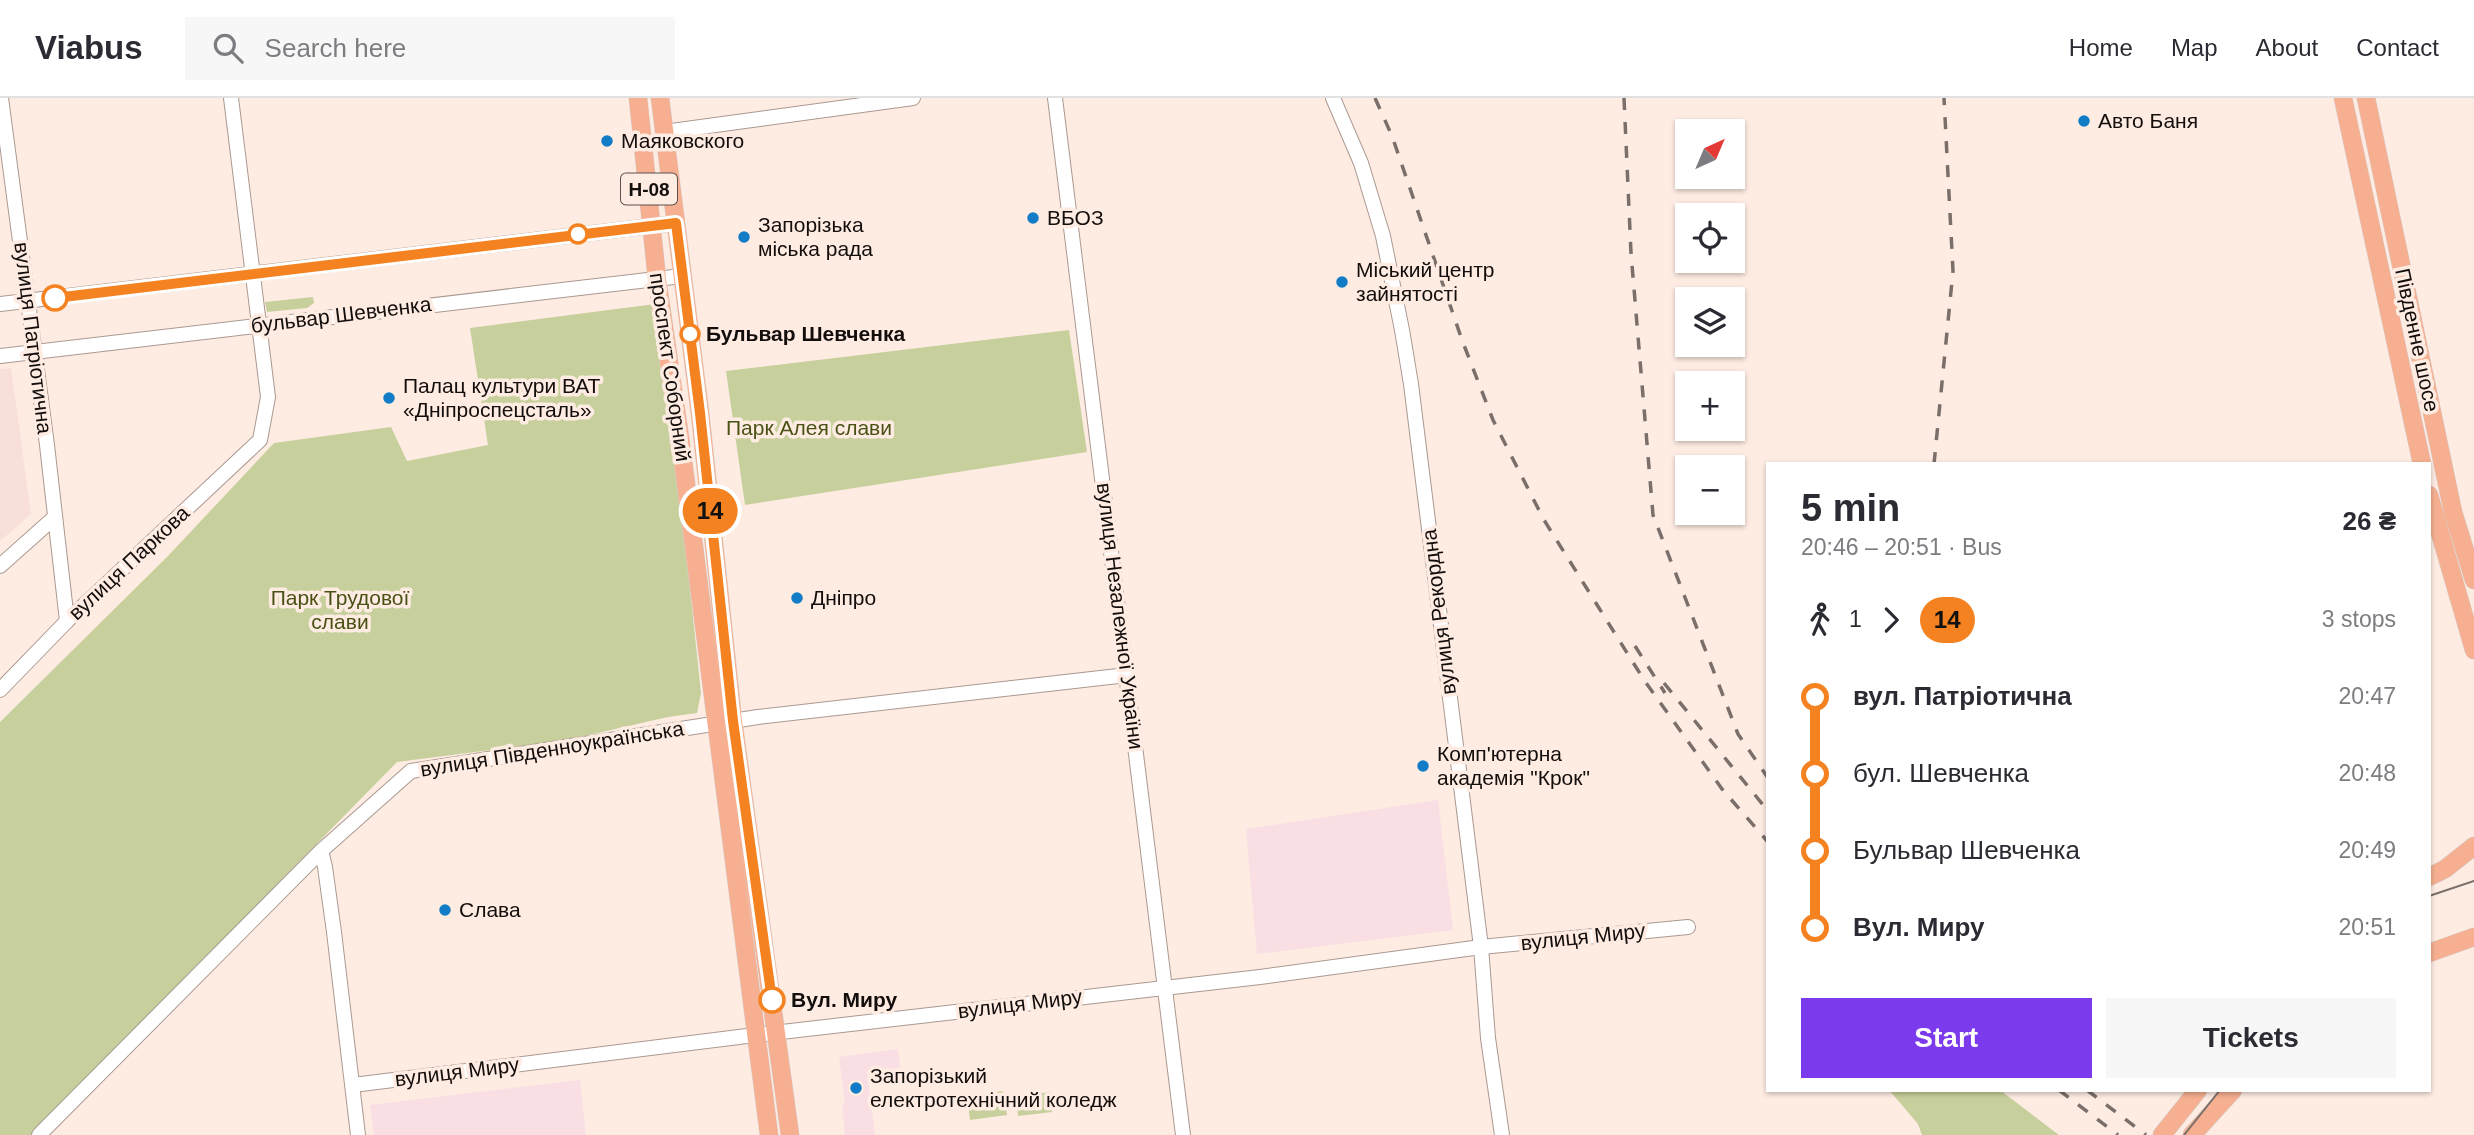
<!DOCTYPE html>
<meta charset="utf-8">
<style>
:root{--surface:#fff;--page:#f7f7f7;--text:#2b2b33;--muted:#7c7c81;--line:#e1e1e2;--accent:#7c3aed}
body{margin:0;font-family:Helvetica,sans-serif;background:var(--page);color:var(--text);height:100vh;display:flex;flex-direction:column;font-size:26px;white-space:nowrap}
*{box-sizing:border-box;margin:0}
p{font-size:23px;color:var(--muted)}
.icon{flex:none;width:38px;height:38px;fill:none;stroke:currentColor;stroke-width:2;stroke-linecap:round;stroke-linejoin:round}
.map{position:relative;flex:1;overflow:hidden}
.side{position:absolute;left:1766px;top:364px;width:665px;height:630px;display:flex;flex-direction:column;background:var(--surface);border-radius:0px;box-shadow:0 2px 5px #0004}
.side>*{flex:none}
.badge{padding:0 14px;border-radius:23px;font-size:24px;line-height:46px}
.needle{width:46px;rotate:44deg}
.buttons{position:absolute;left:1675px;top:21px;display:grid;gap:14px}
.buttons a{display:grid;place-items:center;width:70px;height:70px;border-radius:0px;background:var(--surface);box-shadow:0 2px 5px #0004;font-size:35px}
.map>.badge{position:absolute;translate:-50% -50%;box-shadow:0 0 0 4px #fff}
.legs{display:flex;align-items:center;gap:10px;height:77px;padding:0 35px;font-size:23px}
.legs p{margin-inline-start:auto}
.summary{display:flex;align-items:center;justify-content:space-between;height:119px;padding:0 35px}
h1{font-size:38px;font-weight:600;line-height:52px}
.primary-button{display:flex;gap:14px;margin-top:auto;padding:14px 35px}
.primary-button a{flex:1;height:80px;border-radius:0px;background:var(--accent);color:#fff;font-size:28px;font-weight:600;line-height:80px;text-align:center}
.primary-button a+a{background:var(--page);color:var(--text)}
ul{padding:0 35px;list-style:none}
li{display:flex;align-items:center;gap:24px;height:77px;font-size:26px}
li i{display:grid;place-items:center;width:10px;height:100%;margin:0 9px;background:currentColor}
li i::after{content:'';width:18px;height:18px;margin:-9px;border:5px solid;border-radius:50%;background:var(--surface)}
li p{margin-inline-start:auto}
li:first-child i{background:linear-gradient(#0000 50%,currentColor 0)}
li:last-child i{background:linear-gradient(currentColor 50%,#0000 0)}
header{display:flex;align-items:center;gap:42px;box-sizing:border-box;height:98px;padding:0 35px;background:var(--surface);border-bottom:2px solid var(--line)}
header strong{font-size:33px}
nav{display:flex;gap:38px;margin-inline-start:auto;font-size:24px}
.search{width:490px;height:63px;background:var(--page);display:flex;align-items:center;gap:18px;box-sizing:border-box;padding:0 24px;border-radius:0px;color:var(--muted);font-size:26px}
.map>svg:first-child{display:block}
</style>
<header>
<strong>Viabus</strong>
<div class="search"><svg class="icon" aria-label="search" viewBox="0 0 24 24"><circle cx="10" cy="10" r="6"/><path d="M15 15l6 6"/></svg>Search here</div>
<nav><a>Home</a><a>Map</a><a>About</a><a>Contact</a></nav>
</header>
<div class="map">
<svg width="2474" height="1037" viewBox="0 0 2474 1037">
<rect width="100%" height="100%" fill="#feece3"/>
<g fill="#f9dee3">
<path d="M1438 702 1453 832 1257 856 1246 731Z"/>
<path d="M898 951 900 970 867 974 875 1037H845L842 1006 845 1005 839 959Z"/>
<path d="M580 982 586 1037H374L370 1007Z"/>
</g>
<path fill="#f9dfd9" d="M11 270 31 416 0 443V271Z"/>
<g fill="#c7d09c">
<path d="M313 199 314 205 307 210 267 214 265 204Z"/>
<path d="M655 206 675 348 701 595 697 615 668 619 567 642 397 664 31 1037H0V624L168 458 274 345 391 329 407 363 488 347 470 230Z"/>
<path d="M1069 232 1087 354 745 407 726 273Z"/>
<path d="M1889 992H2000L2059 1037H1922L1918 1026Z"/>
<path d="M1003 993 1007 1017 970 1022 967 998Z"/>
<path d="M1050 994 1052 1014 1018 1018 1016 998Z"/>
</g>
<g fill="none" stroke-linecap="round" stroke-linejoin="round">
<defs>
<g id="minor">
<path d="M1 0 47 347 67 523"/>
<path d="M1055 0 1183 1037"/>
<path d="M1333 0 1361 65 1383 138 1402 232 1411 286 1481 849 1488 940 1502 1037"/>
<path d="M664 34 913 0"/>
<path d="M0 206 676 125"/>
<path d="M0 258 682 178"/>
<path d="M0 468 55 419"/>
<path d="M0 592 67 523 260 342 268 299 231 0"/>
<path d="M321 753 325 769 334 834 358 1037"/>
<path d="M353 987 755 937 1260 879 1481 849 1688 829"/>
<path d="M39 1037 321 753 411 673 758 619 1127 577"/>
</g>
<g id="major">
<path d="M638 0 657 181 681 347 769 1037"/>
<path d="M660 0 700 315 733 623 790 1037"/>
<path d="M2343 0 2422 366"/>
<path d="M2366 0 2453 414 2474 482"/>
<path d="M2429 397 2474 552"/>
<path d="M2429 779 2445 771 2474 748"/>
<path d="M2429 855 2474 839"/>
<path d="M2162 1037 2198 992"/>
<path d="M2192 1037 2233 992"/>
</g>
</defs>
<use href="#minor" stroke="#aa9991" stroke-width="16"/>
<use href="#major" stroke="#d5d3d3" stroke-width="19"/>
<use href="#minor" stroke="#fff" stroke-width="14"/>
<use href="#major" stroke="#f6af90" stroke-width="18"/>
<g stroke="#7a6f6a" stroke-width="2">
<path d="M2429 798 2474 783"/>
<path d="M2184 1037 2220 992"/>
</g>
<g stroke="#7a6f6a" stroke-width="3.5" stroke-dasharray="12 12" stroke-linecap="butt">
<path d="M1375 0 1392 38 1462 242 1493 322 1544 422 1644 582 1722 691 1768 744"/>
<path d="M1624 0 1631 155 1653 417 1738 636 1768 680"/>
<path d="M1934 366 1953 173 1944 0"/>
<path d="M1635 548 1665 595"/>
<path d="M1664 585 1768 713"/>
<path d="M2059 992 2118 1037"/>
<path d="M2087 992 2146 1037"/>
</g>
</g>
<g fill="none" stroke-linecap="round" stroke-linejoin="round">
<defs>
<path id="line-1" d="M55 200 676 125 700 315 733 623 772 902"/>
</defs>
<use href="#line-1" stroke="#fff" stroke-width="16"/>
<use href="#line-1" stroke="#f58220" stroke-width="10"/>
</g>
<g fill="#127cc7" stroke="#feece3" stroke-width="2.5">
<circle cx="2084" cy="23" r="7"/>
<circle cx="607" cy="43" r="7"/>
<circle cx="1033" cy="120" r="7"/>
<circle cx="744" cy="139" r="7"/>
<circle cx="1342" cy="184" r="7"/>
<circle cx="389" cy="300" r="7"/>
<circle cx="797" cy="500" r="7"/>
<circle cx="1423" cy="668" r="7"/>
<circle cx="445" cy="812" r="7"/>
<circle cx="856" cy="990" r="7"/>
</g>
<g fill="#fff" stroke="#f58220" stroke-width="3.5">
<circle cx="578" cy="136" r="9"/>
<circle cx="55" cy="200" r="12"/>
<circle cx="690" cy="236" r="9"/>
<circle cx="772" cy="902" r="12"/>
</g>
<g text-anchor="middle" stroke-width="7" stroke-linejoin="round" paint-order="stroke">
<rect fill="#feece3" stroke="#5a504c" stroke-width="2" x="621" y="75.5" width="56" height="31" rx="5"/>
<g font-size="19" font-weight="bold" fill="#130d0b">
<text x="649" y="98">Н-08</text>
</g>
<g font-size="21" fill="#130d0b" stroke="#feece3" text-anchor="start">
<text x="2098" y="30">Авто Баня</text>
<text x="621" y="50">Маяковского</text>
<text x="1047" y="127">ВБОЗ</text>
<text x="758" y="134">Запорізька<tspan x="758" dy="24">міська рада</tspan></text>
<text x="1356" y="179">Міський центр<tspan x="1356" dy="24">зайнятості</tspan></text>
<text x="403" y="295">Палац культури ВАТ<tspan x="403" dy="24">«Дніпроспецсталь»</tspan></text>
<text x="811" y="507">Дніпро</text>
<text x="1437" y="663">Комп'ютерна<tspan x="1437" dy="24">академія "Крок"</tspan></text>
<text x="459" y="819">Слава</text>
<text x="870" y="985">Запорізький<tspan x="870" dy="24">електротехнічний коледж</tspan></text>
</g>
<g font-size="21" fill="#130d0b" stroke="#feece3">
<text transform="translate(341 217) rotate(-7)" y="7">бульвар Шевченка</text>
<text transform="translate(33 240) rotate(83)" y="7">вулиця Патріотична</text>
<text transform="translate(2417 242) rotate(78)" y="7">Південне шосе</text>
<text transform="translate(670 269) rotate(82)" y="7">проспект Соборний</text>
<text transform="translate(129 465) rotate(-43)" y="7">вулиця Паркова</text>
<text transform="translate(1439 514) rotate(-97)" y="7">вулиця Рекордна</text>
<text transform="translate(1120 518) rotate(83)" y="7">вулиця Незалежної України</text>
<text transform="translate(552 651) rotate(-9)" y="7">вулиця Південноукраїнська</text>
<text transform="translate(1583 839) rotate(-6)" y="7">вулиця Миру</text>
<text transform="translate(1020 906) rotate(-7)" y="7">вулиця Миру</text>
<text transform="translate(457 974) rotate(-7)" y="7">вулиця Миру</text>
</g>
<g font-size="21" font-weight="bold" fill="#130d0b" stroke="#feece3" text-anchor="start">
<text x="706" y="243">Бульвар Шевченка</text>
<text x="791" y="909">Вул. Миру</text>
</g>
<g font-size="21" fill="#4a5115" stroke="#feece3">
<text x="809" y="337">Парк Алея слави</text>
<text x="340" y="507">Парк Трудової<tspan x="340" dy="24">слави</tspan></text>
</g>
</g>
</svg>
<div class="buttons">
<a><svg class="needle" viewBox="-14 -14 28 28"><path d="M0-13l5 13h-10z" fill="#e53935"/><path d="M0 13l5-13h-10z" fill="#7c7c81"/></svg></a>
<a><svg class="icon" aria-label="locate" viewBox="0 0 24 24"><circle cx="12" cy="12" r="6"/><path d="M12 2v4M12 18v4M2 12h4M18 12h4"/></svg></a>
<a><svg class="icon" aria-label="layers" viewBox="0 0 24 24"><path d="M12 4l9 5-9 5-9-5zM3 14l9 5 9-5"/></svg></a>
<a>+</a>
<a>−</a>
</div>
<b class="badge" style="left:710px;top:413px;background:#f58220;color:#111">14</b>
<section class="side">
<div class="summary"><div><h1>5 min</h1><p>20:46 – 20:51 · Bus</p></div><b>26 ₴</b></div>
<div class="legs"><svg class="icon" aria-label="walk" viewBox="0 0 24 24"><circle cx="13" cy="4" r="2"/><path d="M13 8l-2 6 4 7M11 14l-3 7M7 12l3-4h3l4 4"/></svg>1<svg class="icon" aria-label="forward" viewBox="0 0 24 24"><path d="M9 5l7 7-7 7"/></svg><b class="badge" style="background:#f58220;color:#111">14</b><p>3 stops</p></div>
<ul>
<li><i style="color:#f58220"></i><b>вул. Патріотична</b><p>20:47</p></li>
<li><i style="color:#f58220"></i><span>бул. Шевченка</span><p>20:48</p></li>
<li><i style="color:#f58220"></i><span>Бульвар Шевченка</span><p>20:49</p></li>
<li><i style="color:#f58220"></i><b>Вул. Миру</b><p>20:51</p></li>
</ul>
<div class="primary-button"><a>Start</a><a>Tickets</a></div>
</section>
</div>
